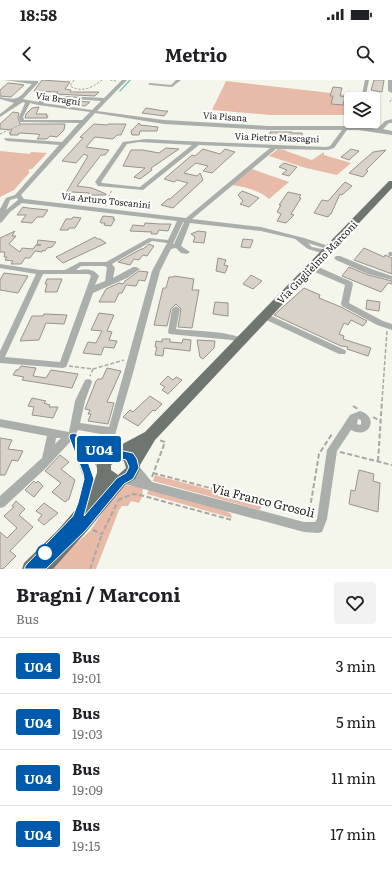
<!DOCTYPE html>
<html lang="it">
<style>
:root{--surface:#fff;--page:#f2f2f2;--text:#202124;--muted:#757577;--line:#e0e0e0}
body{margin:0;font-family:Literata,serif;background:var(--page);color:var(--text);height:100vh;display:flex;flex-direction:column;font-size:15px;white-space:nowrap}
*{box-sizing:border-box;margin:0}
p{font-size:13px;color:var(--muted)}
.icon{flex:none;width:22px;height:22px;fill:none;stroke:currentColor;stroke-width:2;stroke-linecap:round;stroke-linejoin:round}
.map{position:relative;height:489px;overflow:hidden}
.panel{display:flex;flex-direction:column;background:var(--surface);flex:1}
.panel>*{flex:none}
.badge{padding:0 8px;border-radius:3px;font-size:14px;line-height:26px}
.fabs{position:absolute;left:344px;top:12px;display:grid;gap:8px}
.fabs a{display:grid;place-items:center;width:36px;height:36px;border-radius:4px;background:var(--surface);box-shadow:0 1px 3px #0004;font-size:20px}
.map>.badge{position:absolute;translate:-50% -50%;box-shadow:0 0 0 2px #fff}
.round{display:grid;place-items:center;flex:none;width:42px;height:42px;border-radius:4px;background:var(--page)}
.head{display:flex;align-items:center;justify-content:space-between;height:68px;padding:0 16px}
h1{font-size:19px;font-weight:700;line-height:30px}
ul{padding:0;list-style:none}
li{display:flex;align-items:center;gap:12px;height:56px;padding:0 16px;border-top:1px solid var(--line)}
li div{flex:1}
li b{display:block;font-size:15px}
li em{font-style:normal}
li .badge{min-width:44px;font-weight:700;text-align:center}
.status{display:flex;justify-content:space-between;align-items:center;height:28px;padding:0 20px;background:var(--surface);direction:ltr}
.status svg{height:11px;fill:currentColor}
header{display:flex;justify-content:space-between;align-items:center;height:52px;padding:0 16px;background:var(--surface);font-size:18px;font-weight:700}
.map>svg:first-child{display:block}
</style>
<div class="status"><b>18:58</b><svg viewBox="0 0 49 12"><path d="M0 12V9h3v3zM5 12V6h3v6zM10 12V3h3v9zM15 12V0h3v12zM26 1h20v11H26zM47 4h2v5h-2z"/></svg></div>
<header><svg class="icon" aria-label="back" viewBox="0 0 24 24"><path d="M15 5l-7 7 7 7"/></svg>Metrio<svg class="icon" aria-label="search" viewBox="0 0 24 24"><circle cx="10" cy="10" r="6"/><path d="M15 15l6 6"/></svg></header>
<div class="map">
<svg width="392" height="489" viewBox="0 0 392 489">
<rect width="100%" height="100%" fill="#f4f5eb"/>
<g fill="#e8baa8">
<path d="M226 1 357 16V19H351V35H270L212 30Z"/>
<path d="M278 69 285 70 286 71 312 80 324 72V75L351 83 337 95 306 88 269 76Z"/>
<path d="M0 71 30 74 31 72 47 73 32 89H30L28 91 30 92 14 110 0 117Z"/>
<path d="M252 89 289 102 269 119C259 110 245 107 232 105Z"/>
<path d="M155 395 262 424 260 430 153 401Z"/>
<path d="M126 405 143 408 142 417 139 423 131 421 128 426H122L119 430 96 489H48L90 451 120 407Z"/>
<path d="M149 409 226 431 231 434 232 438 147 414Z"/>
</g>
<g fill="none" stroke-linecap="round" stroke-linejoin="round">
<path stroke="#80c8b9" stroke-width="1.5" d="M120 11 130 0"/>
</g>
<g fill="#d8d2c9" stroke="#99938b">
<path d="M42 0 70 2 65 9 71 10 70 12H99L95 16 56 14 58 12 34 11Z"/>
<path d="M374 0H384L382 12 371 10Z"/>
<path d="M8 3 18 4 24 5 11 17 0 16V10Z"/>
<path d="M333 7 342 8 340 16 345 17 343 25 331 24 333 16H330Z"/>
<path d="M50 19 90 22 85 26 47 21Z"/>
<path d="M39 27 36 34H47L46 36H48L47 38H25L26 34 32 28Z"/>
<path d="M146 28 164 31H168L164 36 142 33Z"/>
<path d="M13 32 19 33 18 37 20 44H65L64 50 57 57 50 56 47 59H37L40 55 36 54 19 53 18 55H10L11 53H9L12 50 0 49V44Z"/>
<path d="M139 43 140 45 158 47 157 51H140L139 55H132L131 51Z"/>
<path d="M94 44 107 45 108 44H126L121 55H117L113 59 95 57 86 67 109 70 105 75H101L77 106 92 108 106 114V115H89V113L72 112 67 118 64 116 88 76 84 74 76 83 62 81 83 58 80 57Z"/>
<path d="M270 52H292V53H302L303 59 270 58Z"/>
<path d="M166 68 179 69 157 84 151 88 152 90 140 99 134 97 145 88 123 86 131 70H143L159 73Z"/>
<path d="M203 69 220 74 225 69 235 72 212 93 203 91 208 86 196 83 184 93 197 96 200 93 203 100 173 128 161 125 168 119H170L188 103 177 100 174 102 164 99 192 75 195 76Z"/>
<path d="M351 69 359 71 349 80 341 77Z"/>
<path d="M386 70 366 90 368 91 363 97 349 93 373 72Z"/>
<path d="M284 83 297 87 289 96 282 94 287 90 279 87Z"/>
<path d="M345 102 352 106 342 115 340 114 331 134H330L328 137 314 133 322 120 328 121Z"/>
<path d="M242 111 250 114 259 118 249 127 240 124 243 121 238 115Z"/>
<path d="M288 112 301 115 299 117 301 118 291 134 294 135 286 143 277 141 281 134 277 132 281 125H279Z"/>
<path d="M23 127 28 128 48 130 43 137H37L32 143 21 142 26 135H17Z"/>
<path d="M103 136 114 137 113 139H115L111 146 104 145 105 143H101L100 142Z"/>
<path d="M73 137 81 138 75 148H69L68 150H60L66 139H72Z"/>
<path d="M145 143 160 144H171L168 151 159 150 157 154H151L152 152 130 151 133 145 144 146Z"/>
<path d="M15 151 12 156H16L9 164 20 172 22 168 33 169 36 165H41H37L38 160 56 162 52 167 47 168 45 171 43 170 42 172 35 171 30 178H25L21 184H11L13 181 5 180 7 177H4L5 172H0V158Z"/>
<path d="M198 151 206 152 204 163 193 162 195 157 191 154Z"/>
<path d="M95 157 98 159H100L106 163 63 183 56 177Z"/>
<path d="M243 159 253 160 250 168 241 167Z"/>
<path d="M149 164 154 166 147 176 143 175 139 180 134 179 130 185 118 182 141 169H143Z"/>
<path d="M364 168 384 177 385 175 392 178V194L354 180Z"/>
<path d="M218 178 226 180 224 185 228 186 225 193 216 191Z"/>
<path d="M349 187 368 195 392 201V204L388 203 381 212 342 196Z"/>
<path d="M139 191 148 192 145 201 139 200 136 206 126 205 122 213H119L115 222H99L106 209 119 203 123 204 125 201Z"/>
<path d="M4 193 28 196 18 213 0 210V200Z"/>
<path d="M251 195 262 201 253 209 243 204Z"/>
<path d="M174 196 194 199 192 210H199L192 248 178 247 181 229 176 224 171 229 167 246 154 245 163 208H166L169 197H174Z"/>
<path d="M47 199H62L57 212H45L47 204H45Z"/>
<path d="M304 208 320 215 319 218 341 227 367 241 363 246 351 240 348 245 344 243 339 254 344 256 343 259 371 268 368 276 347 269 348 267 341 266 274 235Z"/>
<path d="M367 220 380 222 379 231 366 229Z"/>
<path d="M215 222 228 223V236L213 234Z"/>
<path d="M99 233 114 235 107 251 112 252 109 260 117 261 114 268 104 267 101 275 83 273 88 262 96 263 102 251 91 250Z"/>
<path d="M44 234 67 235 64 244 46 243 39 260 20 261 32 236H43Z"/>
<path d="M162 259H170V262L182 263 183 259 191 260 190 271 164 268 163 276 155 275 157 267H155L156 261 162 262Z"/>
<path d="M197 260 215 261 214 268 203 279 200 277Z"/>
<path d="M21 286 36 288 33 296 46 298 51 290 78 294 72 308 22 300 24 297 13 295 16 290H18Z"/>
<path d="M107 288 121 291 107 322 114 323 108 344 88 341 91 334H88L90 330 85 329 96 301 98 299H102Z"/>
<path d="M168 296 173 300 176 297 182 300 168 314 162 310 165 307 160 304Z"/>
<path d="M150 316 162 324 155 331 153 330 138 346 123 337 130 330 133 332 136 329Z"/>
<path d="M32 318 46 321 44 323 50 325 49 327H58L53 338 32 335 34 327 28 326Z"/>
<path d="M0 358 12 360 8 369 23 371 18 381 12 380 5 395H0Z"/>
<path d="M60 375 69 382 61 389 75 400 69 419 65 422 52 412 61 403 45 391Z"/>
<path d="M359 390 374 394 373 401 380 403 378 432 349 424 351 410 355 411Z"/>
<path d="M34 401 36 403 38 401 43 406 34 417 25 410Z"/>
<path d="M16 421 25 429 19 435 33 447 10 471 16 476 3 489H0V452L7 458 17 448 4 436 14 427 12 426Z"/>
<path d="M44 423 58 433 44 445 38 440 42 435 36 431Z"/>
</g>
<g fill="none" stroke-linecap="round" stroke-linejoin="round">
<g stroke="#a8a9a1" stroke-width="1" stroke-dasharray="2.5 1.5" stroke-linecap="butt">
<path d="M74 0 70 6C82 13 92 8 102 0"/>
<path d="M110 0 116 1"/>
<path d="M390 22 392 18"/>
<path d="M0 54 20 45"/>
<path d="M105 124 112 110"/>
</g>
<g stroke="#a8a9a1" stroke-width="1.5" stroke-dasharray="4 2" stroke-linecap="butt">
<path d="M69 286 93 289 90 296"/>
<path d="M93 289 124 280"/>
<path d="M382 321 387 251"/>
</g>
<g stroke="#a8a9a1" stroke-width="2" stroke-dasharray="5 2.5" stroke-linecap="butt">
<path d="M353 326 358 329"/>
<path d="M373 337 380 341"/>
<path d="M340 372 392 385"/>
<path d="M378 381 382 320"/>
<path d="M153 393 309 434 319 374 332 354"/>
<path d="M152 397 165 362 159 360"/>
<path d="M118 420 133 414 140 415 232 440"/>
<path d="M93 450 102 454 118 421"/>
<path d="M90 489 102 454"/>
</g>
<g fill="#abafab" fill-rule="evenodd">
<path d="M4 0 38 1V3L23 19 38 22 48 15 104 18 122 0H127L97 31 164 40 269 46H358L377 49 385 41 392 39V43H389L383 49 392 51V55L358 50H347L334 68 328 70 276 69 192 139 261 147 304 158 332 167 333 168 330 170 308 163 312 167 327 170 328 172 327 174H325L308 169 295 159 261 151 190 143 181 166 190 172 187 174 181 173 176 168 171 169 160 191 133 293 115 355 112 356 78 350 76 354 118 371 120 374 118 377 115 378 98 372 108 389 107 392 103 394 99 392 92 378 84 371 94 399 88 425 87 429 83 430 79 429 78 425 84 399 71 361 46 388 4 427 0 428V416L42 378 47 356 0 347V339L69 352 75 321 85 300 88 299 91 300 92 302 85 321 80 343 109 347 152 191 167 163 152 161 112 184 115 188 113 198 133 187H136L140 189 127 198 93 213 67 285 66 287 63 288 0 283V271L36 194 0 188V184L40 190H65L80 182H106L149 158 168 160 177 141 22 123 10 132 2 142 0 143V129L6 118 15 115 59 65 7 61 4 59 5 58 62 62 79 43 20 42 19 37 25 23 23 22 0 37V34L14 23 0 19V17C20 21 18 18 32 4ZM49 17 101 21 92 30 43 23ZM30 23 38 25 90 32 82 40H24L23 37ZM95 33 164 44 269 50H342L330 66 326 67 183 61 146 59 123 62 95 102 98 106 143 110 199 65 270 68 186 138 24 119 21 115ZM139 62 192 65 140 107 102 103 101 102 127 64ZM17 118 18 120 6 130 10 120ZM183 142H184L174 164H173ZM81 186H105L107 188 105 201 95 205 99 196C92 187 86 190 76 190ZM43 194H89L91 196 60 282 5 277ZM56 358H61L55 364Z"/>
<path d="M176 0H181L172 7 150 5 148 4 150 3 171 5Z"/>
<path d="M365 0H369L365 19H361Z"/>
<path d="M388 0H392V13L388 11Z"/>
<path d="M389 172H392V176H389L388 174Z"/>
<path d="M336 176H340L374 190 392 196V200L368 194 336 180 334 178Z"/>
<path d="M308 185H314L352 202 353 204 349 223 383 241 392 244V250L377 245 342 226 341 224 345 205 308 189 307 187Z"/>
<path d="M176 226 180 229 176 249C191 251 237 251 245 261L244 263 241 264 232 260 169 254 168 252 172 229Z"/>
<path d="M265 233 345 270 346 272 345 274H339L262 238 261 236 262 234Z"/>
<path d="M360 331C380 337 369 360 351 350L337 371 327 439 322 452 318 453 304 452 125 404 121 402 120 399 121 396 125 394 136 397 129 388 130 385 134 384 138 385 152 402 304 442H315L317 439 327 370 350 335ZM358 339 361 340V344L360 345 357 344Z"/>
</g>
<path fill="#6f756f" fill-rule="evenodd" d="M389 101H392V108L155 360 140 385V389L135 399 125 405 87 451 53 489H22L24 483 57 451 77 428 93 404 97 393V385L102 375 145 352ZM120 379 124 381 126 388 118 395 111 390V385Z"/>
</g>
<path fill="#005aab" stroke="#fff" fill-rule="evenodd" d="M74 353 105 367 133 373 137 379 139 388 133 399 124 404 86 450 46 489H24L26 485 73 436 78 423 84 399 83 393 69 357 70 354ZM82 365 104 375 126 380 129 387 126 393 117 398 84 436 94 399Z"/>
<circle fill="#fff" stroke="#005aab" stroke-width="2" cx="45" cy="473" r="8"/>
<g text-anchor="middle" stroke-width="4" stroke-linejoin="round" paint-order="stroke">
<g font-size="9" fill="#242521" stroke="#fff">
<text transform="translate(58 19) rotate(9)" y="3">Via Bragni</text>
<text transform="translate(225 37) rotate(4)" y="3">Via Pisana</text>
<text transform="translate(277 58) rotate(2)" y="3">Via Pietro Mascagni</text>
<text transform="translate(106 121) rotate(6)" y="3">Via Arturo Toscanini</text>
</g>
<g font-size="10" fill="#242521" stroke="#fff">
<text transform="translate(317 182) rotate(-46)" y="4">Via Guglielmo Marconi</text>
</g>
<g font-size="12" fill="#242521" stroke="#fff">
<text transform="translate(263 421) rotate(14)" y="4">Via Franco Grosoli</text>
</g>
</g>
</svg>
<div class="fabs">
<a><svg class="icon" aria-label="layers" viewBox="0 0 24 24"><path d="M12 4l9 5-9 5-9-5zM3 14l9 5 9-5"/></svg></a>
</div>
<b class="badge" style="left:99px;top:369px;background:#005aab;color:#fff">U04</b>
</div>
<section class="panel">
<div class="head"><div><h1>Bragni / Marconi</h1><p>Bus</p></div><a class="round"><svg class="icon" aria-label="heart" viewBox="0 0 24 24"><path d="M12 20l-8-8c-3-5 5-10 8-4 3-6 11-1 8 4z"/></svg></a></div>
<ul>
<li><span class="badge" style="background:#005aab;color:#fff">U04</span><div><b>Bus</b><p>19:01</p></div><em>3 min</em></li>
<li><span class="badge" style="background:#005aab;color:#fff">U04</span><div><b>Bus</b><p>19:03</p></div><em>5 min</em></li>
<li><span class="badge" style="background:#005aab;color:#fff">U04</span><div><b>Bus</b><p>19:09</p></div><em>11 min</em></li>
<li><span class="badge" style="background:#005aab;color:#fff">U04</span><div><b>Bus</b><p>19:15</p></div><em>17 min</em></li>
</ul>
</section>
